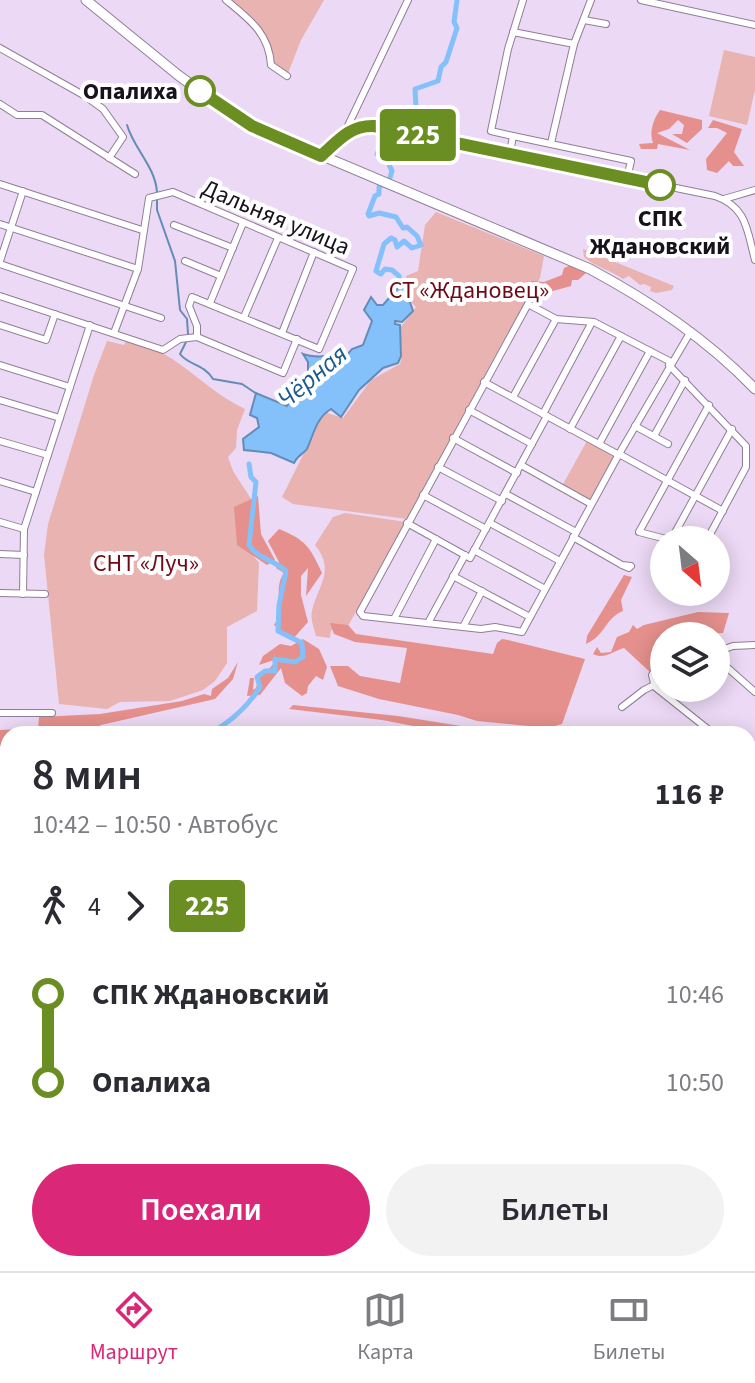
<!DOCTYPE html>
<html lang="ru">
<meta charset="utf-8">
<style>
:root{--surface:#fff;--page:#f2f2f3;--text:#2b2b33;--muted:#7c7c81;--line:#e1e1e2;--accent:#db2777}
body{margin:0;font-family:"Source Sans 3",sans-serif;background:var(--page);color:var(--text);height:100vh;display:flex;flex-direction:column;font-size:30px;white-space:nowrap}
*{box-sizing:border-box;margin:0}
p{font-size:26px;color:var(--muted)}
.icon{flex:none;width:44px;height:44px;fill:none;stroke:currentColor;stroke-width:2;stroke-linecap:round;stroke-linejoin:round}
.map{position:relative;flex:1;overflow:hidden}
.panel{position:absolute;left:0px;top:726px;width:756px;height:546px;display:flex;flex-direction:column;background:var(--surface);border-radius:24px 24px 0 0;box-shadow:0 4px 20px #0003}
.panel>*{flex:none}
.badge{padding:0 16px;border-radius:6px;font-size:28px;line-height:52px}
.needle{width:52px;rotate:152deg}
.tools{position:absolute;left:650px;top:526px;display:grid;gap:16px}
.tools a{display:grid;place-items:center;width:80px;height:80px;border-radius:50%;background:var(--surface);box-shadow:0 4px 20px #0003;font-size:40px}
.map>.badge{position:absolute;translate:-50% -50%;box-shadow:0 0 0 4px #fff}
.legs{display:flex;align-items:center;gap:12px;height:88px;padding:0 32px;font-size:26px}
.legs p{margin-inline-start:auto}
.head{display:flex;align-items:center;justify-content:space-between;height:136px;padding:0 32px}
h1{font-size:44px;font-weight:600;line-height:60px}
.button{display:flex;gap:16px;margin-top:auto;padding:16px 32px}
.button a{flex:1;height:92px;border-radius:48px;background:var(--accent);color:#fff;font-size:32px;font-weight:600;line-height:92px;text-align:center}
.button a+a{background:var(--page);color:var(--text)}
ul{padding:0 32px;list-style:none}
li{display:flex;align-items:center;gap:28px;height:88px;font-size:30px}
li i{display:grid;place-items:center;width:12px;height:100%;margin:0 10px;background:currentColor}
li i::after{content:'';width:20px;height:20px;margin:-10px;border:6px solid;border-radius:50%;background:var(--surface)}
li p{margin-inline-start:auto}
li:first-child i{background:linear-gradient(#0000 50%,currentColor 0)}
li:last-child i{background:linear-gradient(currentColor 50%,#0000 0)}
.dock{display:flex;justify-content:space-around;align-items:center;height:112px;border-top:2px solid var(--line);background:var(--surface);font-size:22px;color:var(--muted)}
.dock a{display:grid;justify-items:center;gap:4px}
.dock .selected{color:var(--accent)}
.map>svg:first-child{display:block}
</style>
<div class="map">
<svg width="755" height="1271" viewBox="0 0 755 1271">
<rect width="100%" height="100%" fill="#ecd9f5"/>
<g fill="#e8b3b0">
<path d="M231 0H324L301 40 287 76 270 65C270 28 257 23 231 0Z"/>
<path d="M724 50 755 57V90L747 125 709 116Z"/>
<path d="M436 212 544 256 540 278 525 302 407 519 293 504 282 497 304 453C316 442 314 421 327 413L343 418 371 380 400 364 402 356 400 328 416 307 409 300 406 276 418 271 425 225Z"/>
<path d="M583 249 674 286 672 290 656 293 650 291 651 287 644 284 640 285 629 276 623 279C611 270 595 267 584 257Z"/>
<path d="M127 340C145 346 162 351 178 363 202 380 218 396 245 409L237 430 236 448 228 457 233 471 253 502 248 549 259 563 257 611 227 627V663L215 681 203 690 170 701 120 702 107 709 59 704 44 555 48 524 94 375 107 341 124 345Z"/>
<path d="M588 439 616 455 589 502 562 486Z"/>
<path d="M345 513 406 522 348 626 343 631 331 630 330 638 316 636C314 628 310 618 312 611 318 585 336 571 315 545L333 517Z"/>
<path d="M0 895 8 903V1025L0 1004Z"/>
<path d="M0 1031 8 1060V1264H65L66 1271H0Z"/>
<path d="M201 1264H328L327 1271H205Z"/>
<path d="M486 1264H627L626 1271H485Z"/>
</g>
<g fill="#e5908c">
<path d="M660 110 702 120V129L687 143 672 134H682L684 125 678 120 669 129 657 133 690 150 658 144 657 149H641L639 144 653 143C649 132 653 120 660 110Z"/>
<path d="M713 120 742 129 734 152 744 166H733L729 161 717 173 707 170 706 159 727 133 717 128H708Z"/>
<path d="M571 265 586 273 578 280H572L571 286 531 297 527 287 532 281 544 282 562 275 564 268Z"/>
<path d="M258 496 261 534 275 560 267 565 237 545 234 507Z"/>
<path d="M279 529C306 540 310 547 322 573L306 596 308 568 301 576V595L308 622 292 640 274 625C286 609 272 589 284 573L276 568 279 562 268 541Z"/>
<path d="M624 575 632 577 621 600 623 611C604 619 607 634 586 644L587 636Z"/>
<path d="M698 612 729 613 723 633 664 636 657 643 664 648V657L651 673 624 648C613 651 605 660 593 654L597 647 601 653 611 652 617 637 629 632 633 625 637 629 644 625Z"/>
<path d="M330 623 348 625 356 634 493 654 497 643 502 639 508 640 585 659 562 724 548 728 477 721 458 715 379 699 338 686 330 666H348L360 676 400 683 407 648 355 642 334 634Z"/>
<path d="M303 639 319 649 327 667 323 680 316 676 308 686 307 693 302 696 285 683 281 668 260 695 247 696 250 678H254L253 690 256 688 260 672 270 668 277 659 259 665 263 656 280 644 291 646Z"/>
<path d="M238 662 233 679 215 699 101 725 91 730 76 728 50 734H8V744L0 746V730L38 728 39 717 100 714 182 701 204 694 211 696 212 689 228 678Z"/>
<path d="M293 705 398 716 511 734H455L382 720 289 709Z"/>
<path d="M748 880 755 892V1219L752 1233 748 1234Z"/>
<path d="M627 1264H725L730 1271H626Z"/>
</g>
<path fill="#84c0fa" stroke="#648cb7" stroke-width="2" d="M403 282 413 311 402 322 395 321V324L400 325 401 356 398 363 383 368 359 390 341 417 331 409C316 418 314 434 307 449 303 454 297 456 294 463L271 453 244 450 243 439 259 427 257 418 250 415 256 393 287 406 308 374V362L303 354C319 360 330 353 345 357L352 349 363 345 372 321 364 310 371 297 377 305H383Z"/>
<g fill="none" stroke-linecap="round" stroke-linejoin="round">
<g stroke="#648cb7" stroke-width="2">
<path d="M127 125C134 149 155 166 157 192"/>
<path d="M157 199V210L175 261 180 310 187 319 188 334"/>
<path d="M187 340 180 354C188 365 204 364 213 379L242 384 257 394"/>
<path d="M748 857 755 869"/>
<path d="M612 1271 613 1264"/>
</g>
<g stroke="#84c0fa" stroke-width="5">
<path d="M401 288 403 282 400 284 399 276 392 270 385 269 381 274 376 271 384 244 391 238 395 240 397 247 404 241 412 248 421 245 417 236 407 227 403 228 396 217 379 213 369 216 368 214 375 196 379 194V187L389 181 392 171 386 158 377 154 383 143 397 138 412 109 416 107 415 89 438 81 441 67 446 62 457 28 454 22 457 0"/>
<path d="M209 734C231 722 247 708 260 687L257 677 265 671H275V659L295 662 303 657 302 643 278 631 279 605 286 571C274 560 257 558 249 545L256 482 251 477 249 464"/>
<path d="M0 771H8"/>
<path d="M748 1116H755"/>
</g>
<defs>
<g id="minor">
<path d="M226 0C249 19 269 33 271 65L287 76"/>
<path d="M641 0 755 25"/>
<path d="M584 20 606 24"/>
<path d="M513 32 574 44"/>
<path d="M0 48 85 96 103 109 123 137 109 158"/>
<path d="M0 104 17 115H42L135 174"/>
<path d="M344 134 408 0"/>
<path d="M513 136 491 131 508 49 523 0"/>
<path d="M551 143 574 44 591 0"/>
<path d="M510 153 513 136 631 161 627 178"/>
<path d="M321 156C338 141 349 126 374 126L715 196C747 207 747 230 755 260"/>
<path d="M0 184 142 230"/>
<path d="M724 199 755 190"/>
<path d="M0 224 138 269"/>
<path d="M174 225 233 248"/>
<path d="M0 261 23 191"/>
<path d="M185 261 221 276"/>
<path d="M0 264 161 318"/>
<path d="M0 296 163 350 180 339 197 337V326L189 306 192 297 319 349 353 269 173 192 149 198 138 269 114 333"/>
<path d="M210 303 243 223"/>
<path d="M244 317 278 238"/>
<path d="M0 325 46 340 55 314"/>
<path d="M282 333 314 252"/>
<path d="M197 337 283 373 297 339"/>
<path d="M671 362 594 322 556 319 528 304 360 612 363 616 481 629 495 627 522 632 619 454 691 331"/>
<path d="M0 365 70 387"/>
<path d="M669 365 746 446V467L707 540"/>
<path d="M484 382 619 455"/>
<path d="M513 397 556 319"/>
<path d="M0 400 60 418"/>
<path d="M469 410 532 444"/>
<path d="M543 414 592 322"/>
<path d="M635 426 668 444"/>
<path d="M570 429 621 336"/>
<path d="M654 436 685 380"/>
<path d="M453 438 517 473"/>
<path d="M0 441 48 455"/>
<path d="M599 444 650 351"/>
<path d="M619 454 723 511"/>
<path d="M521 465 591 504"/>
<path d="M438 467 502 501"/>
<path d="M0 481 36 492"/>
<path d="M506 494 576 532"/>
<path d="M423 495 486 529"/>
<path d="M0 522 24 529"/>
<path d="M407 523 470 558 547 416"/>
<path d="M490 523 560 561"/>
<path d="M573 537 622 565 629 568 631 566 622 565"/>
<path d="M670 540 639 532 709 405"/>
<path d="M671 540 732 429"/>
<path d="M474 550 545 589"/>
<path d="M0 554 24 555"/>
<path d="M453 576 530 617"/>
<path d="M0 593 45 594"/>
<path d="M23 594 24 529 90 325"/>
<path d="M394 619 436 539"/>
<path d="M428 623 465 555"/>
<path d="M463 627 482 591"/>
<path d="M716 652 733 646 755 645"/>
<path d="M716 653 721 662 755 692"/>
<path d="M664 663 655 670 652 675 655 687 714 734"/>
<path d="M622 707 644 690 654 685"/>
<path d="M0 713H52"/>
<path d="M748 762 755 769"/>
</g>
<path id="major" d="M86 0 178 75 226 110 252 126 590 269C651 302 707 339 755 389"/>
</defs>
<use href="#minor" stroke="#907e97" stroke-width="8"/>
<use href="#major" stroke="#907e97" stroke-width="11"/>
<use href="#minor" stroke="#fff" stroke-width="6"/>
<use href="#major" stroke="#fff" stroke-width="9"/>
</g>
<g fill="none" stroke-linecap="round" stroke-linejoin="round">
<defs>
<path id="line-1" d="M200 91 252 126 321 156C338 141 350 125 374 126L660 185"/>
</defs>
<use href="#line-1" stroke="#fff" stroke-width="18"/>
<use href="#line-1" stroke="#6b8e23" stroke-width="12"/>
</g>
<g fill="#fff" stroke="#6b8e23" stroke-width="4">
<circle cx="200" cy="91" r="14"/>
<circle cx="660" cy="185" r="14"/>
</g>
<g text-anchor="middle" stroke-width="8" stroke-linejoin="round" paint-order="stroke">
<g font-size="24" font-weight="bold" fill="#18121b" stroke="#fff" text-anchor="end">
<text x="178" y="99">Опалиха</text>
<text x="660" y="226" text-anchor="middle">СПК<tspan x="660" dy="28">Ждановский</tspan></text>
</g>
<g font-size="24" fill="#18121b" stroke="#fff">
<text transform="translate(276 217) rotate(23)" y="8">Дальняя улица</text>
</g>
<g font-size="24" fill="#700916" stroke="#fff">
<text x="469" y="298">СТ «Ждановец»</text>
<text x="146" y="571">СНТ «Луч»</text>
</g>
<g font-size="26" font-style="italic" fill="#1b5a90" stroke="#fff">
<text transform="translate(312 376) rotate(-40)" y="9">Чёрная</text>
</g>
</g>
</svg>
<div class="tools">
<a><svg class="needle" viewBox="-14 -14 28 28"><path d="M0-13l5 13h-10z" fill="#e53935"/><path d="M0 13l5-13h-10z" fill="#7c7c81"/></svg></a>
<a><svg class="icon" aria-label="layers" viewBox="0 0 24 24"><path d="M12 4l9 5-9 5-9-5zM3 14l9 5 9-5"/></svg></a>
</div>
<b class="badge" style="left:418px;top:135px;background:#6b8e23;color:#fff">225</b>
<section class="panel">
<div class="head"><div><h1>8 мин</h1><p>10:42 – 10:50 · Автобус</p></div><b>116 ₽</b></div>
<div class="legs"><svg class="icon" aria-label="walk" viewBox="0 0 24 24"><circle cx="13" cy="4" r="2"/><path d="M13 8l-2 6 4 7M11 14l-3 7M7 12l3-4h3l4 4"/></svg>4<svg class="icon" aria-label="forward" viewBox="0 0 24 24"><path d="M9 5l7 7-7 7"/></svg><b class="badge" style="background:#6b8e23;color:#fff">225</b></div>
<ul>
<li><i style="color:#6b8e23"></i><b>СПК Ждановский</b><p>10:46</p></li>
<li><i style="color:#6b8e23"></i><b>Опалиха</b><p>10:50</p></li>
</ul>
<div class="button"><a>Поехали</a><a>Билеты</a></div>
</section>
</div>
<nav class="dock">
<a class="selected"><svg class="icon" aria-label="directions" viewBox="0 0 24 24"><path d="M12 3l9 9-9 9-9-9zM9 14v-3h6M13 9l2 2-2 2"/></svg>Маршрут</a>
<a><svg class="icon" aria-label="map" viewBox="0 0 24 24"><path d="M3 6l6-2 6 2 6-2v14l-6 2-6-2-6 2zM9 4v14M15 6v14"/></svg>Карта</a>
<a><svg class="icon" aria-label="tickets" viewBox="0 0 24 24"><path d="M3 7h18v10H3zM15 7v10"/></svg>Билеты</a>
</nav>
